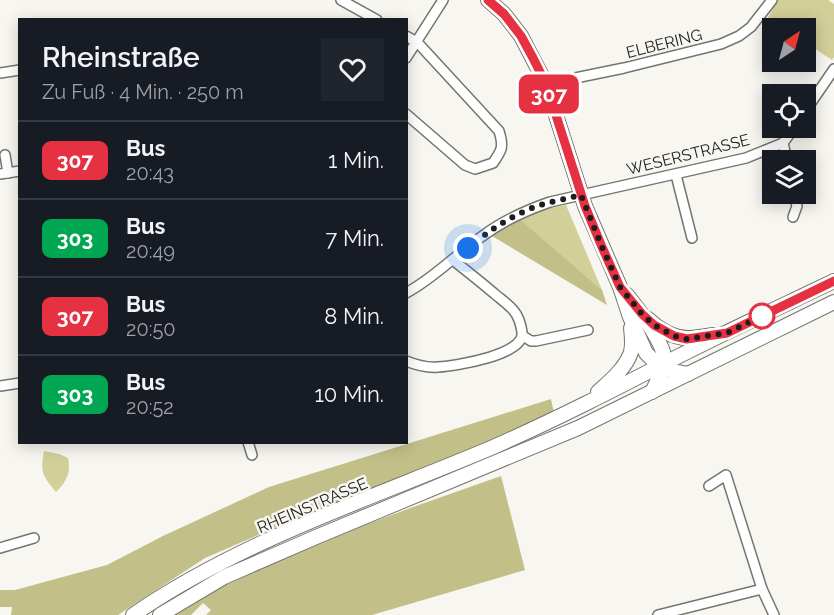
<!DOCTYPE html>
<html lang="de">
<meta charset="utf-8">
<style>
:root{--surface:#171b24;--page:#20242c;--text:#f1f3f6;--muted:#9ea1a6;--line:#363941}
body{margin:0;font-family:Raleway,sans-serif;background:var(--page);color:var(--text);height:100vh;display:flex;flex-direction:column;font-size:22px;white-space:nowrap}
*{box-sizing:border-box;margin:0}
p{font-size:20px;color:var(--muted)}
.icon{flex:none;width:33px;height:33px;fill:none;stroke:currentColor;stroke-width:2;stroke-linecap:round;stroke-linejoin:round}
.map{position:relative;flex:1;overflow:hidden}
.details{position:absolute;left:18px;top:18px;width:390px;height:426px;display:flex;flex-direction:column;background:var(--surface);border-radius:0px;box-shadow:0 3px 15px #0003}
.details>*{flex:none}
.badge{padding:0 12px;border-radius:9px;font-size:21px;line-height:39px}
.needle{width:39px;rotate:36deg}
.controls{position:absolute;left:762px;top:18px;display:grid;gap:12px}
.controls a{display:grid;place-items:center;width:54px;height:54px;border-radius:0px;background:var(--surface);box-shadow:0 3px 15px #0003;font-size:30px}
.you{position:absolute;width:30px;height:30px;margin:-15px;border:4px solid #fff;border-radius:50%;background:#1a73e8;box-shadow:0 0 0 9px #1a73e833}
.map>.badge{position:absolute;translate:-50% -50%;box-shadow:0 0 0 3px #fff}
.round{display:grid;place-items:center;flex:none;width:63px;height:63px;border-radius:0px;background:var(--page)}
.overview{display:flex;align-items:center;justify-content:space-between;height:102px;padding:0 24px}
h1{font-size:28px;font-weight:600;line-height:45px}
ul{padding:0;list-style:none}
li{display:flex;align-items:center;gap:18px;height:78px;padding:0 24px;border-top:2px solid var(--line)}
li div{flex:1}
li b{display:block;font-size:22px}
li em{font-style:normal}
li .badge{min-width:66px;font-weight:700;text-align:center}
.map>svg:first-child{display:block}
</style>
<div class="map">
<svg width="834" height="615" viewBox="0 0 834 615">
<rect width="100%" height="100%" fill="#f7f6f0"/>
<g fill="#d2cf99">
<path d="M778 0H828L834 4V57L832 60 806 43V28H782L767 19Z"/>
<path d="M566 205 602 290 520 219 550 208Z"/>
<path d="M44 451 59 454 68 458C71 473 67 481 56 492 42 475 40 472 44 451Z"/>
</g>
<g fill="#c2bf89">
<path d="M520 219 602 290 607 305 492 236Z"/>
<path d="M551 399 554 413 472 451 318 509 205 558 118 615H11L12 607H0V590H15L107 565 163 536 269 487Z"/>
<path d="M501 476 525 570 372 615H206L211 610 203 603 191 615H175L205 595 255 571 346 532 416 506Z"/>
</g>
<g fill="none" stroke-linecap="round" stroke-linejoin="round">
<defs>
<g id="street">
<path d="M341 0 377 20"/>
<path d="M406 36 417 42 499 131C504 147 502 150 493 163L475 169 465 165 406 114"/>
<path d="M406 58 443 0"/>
<path d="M0 73 20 70"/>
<path d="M546 84 624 68 721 44 739 36 751 27 772 0"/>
<path d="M806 110 834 69"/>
<path d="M783 143 787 160"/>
<path d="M5 155 8 173"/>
<path d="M0 174 20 171"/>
<path d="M676 175 692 238"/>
<path d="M793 217 797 206 794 194"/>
<path d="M406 293C436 277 457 253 484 235 504 220 527 210 550 202L746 158 783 143 794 128"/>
<path d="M523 336 531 341H536L588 330"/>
<path d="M406 361C416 365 427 368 438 367 455 366 526 355 522 332 521 325 518 316 514 311 509 305 502 300 496 295 482 283 468 272 453 260"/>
<path d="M0 386 20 383"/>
<path d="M248 442 252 455"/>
<path d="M709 486 726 475 762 589 774 615"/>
<path d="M0 548 34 538"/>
<path d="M658 615 762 589"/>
</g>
<g id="secondary">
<path d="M488 0 504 14 521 36 546 84 585 206 620 287 630 317 646 353 654 361 673 371 688 374"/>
<path d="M627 295C637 307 663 342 664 357 664 369 657 382 652 392"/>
<path d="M648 319C658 329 673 338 688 338 696 338 705 336 713 335"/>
<path d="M598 392C610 381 626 368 631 352 633 344 632 336 631 328"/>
<path d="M133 615C242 540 370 499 491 448 555 420 617 388 679 356 730 330 782 306 834 281"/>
<path d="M160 615 224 577 316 537 578 428 834 302"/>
</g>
</defs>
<use href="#street" stroke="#75756f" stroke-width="12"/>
<use href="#secondary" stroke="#75756f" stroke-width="16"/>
<use href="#street" stroke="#fff" stroke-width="9"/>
<use href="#secondary" stroke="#fff" stroke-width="14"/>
</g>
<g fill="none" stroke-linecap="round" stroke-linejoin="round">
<defs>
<path id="line" d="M488 0 504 14 521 36 533 58 546 84 585 206 602 247 620 287 642 314 654 325 674 336 687 339 727 333 834 281"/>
</defs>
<use href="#line" stroke="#fff" stroke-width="14"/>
<use href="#line" stroke="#e63143" stroke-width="9"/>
<path stroke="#1d1d1b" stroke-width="6" stroke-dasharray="0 10.8" d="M468 248C485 234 503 221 523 212 541 203 562 200 581 195L602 247 620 287 642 314 654 325 674 336 687 339 727 333 770 312 762 316"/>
</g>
<circle fill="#fff" stroke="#e63143" stroke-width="3" cx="762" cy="316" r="12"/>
<g text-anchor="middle" stroke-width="5" stroke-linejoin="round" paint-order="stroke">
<g font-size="16" fill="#1d1d1b" stroke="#f7f6f0">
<text transform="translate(664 43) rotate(-14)" y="6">ELBERING</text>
<text transform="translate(688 154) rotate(-14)" y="6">WESERSTRASSE</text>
<text transform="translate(312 505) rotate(-23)" y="6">RHEINSTRASSE</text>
</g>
</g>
</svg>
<div class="controls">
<a><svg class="needle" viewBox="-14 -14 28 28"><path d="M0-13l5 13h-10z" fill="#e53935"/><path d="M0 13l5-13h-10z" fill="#9ea1a6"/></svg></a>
<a><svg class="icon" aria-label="locate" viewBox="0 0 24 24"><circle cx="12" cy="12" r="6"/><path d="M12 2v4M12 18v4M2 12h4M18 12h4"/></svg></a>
<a><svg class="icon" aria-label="layers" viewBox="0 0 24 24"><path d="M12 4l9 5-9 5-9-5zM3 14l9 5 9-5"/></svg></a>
</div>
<div class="you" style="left:468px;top:248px"></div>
<b class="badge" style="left:549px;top:94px;background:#e63143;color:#fff">307</b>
<section class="details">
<div class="overview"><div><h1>Rheinstraße</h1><p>Zu Fuß · 4 Min. · 250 m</p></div><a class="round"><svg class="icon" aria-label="heart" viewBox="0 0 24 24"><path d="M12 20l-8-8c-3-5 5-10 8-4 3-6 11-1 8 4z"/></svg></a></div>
<ul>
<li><span class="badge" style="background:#e63143;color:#fff">307</span><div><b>Bus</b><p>20:43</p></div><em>1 Min.</em></li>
<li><span class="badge" style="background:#00a651;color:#fff">303</span><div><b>Bus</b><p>20:49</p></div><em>7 Min.</em></li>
<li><span class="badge" style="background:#e63143;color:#fff">307</span><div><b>Bus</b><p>20:50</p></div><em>8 Min.</em></li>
<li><span class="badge" style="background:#00a651;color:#fff">303</span><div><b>Bus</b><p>20:52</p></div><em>10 Min.</em></li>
</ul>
</section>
</div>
